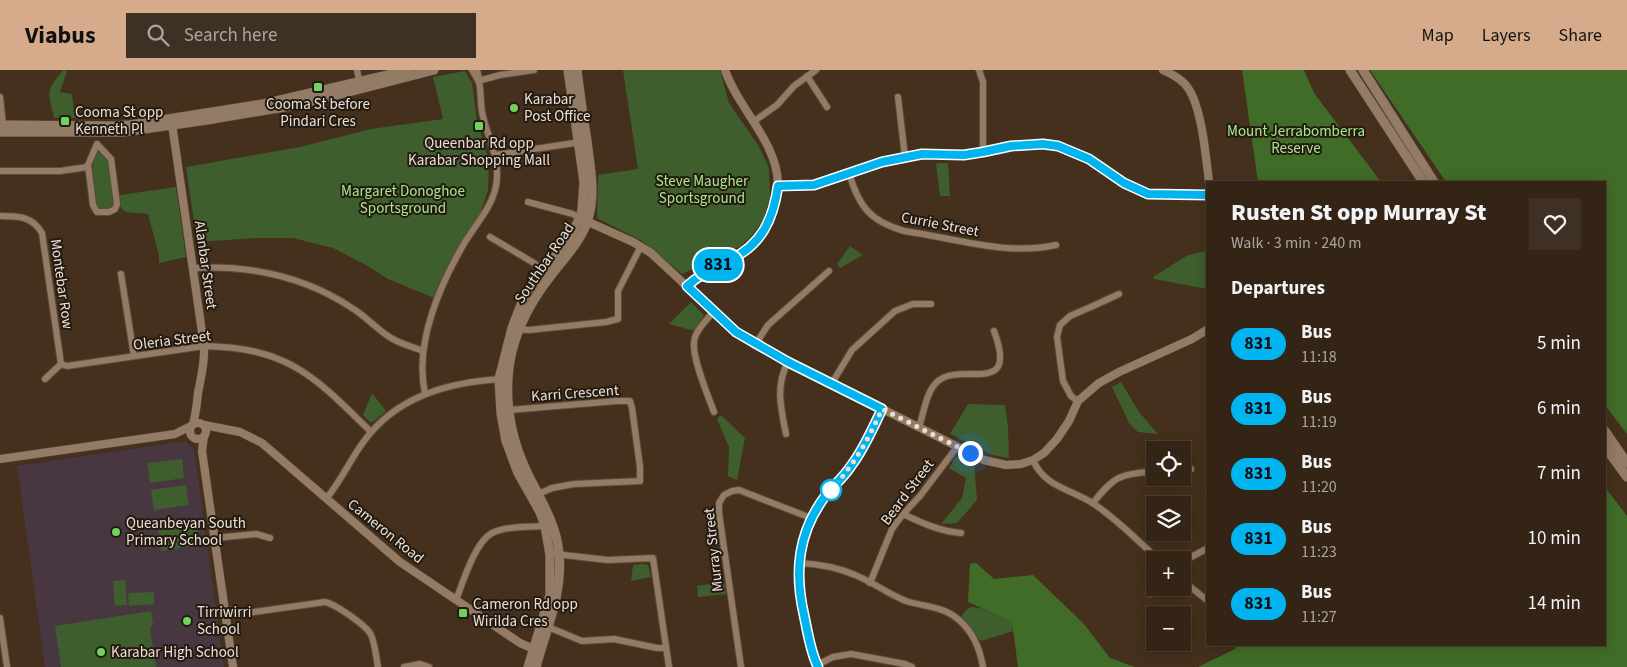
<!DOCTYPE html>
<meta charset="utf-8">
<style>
:root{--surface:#332415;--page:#3e3022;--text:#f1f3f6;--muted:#a9a4a0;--line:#4e4134;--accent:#d6ab8b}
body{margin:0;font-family:"Source Sans 3",sans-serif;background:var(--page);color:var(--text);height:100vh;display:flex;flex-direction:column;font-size:19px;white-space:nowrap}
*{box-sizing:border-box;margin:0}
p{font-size:16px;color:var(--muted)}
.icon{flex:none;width:28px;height:28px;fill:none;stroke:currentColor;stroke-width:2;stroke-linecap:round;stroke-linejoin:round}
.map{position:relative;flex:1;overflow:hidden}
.details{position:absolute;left:1206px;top:111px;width:400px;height:465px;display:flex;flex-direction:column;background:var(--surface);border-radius:0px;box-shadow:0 2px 12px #0003,0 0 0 1px var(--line)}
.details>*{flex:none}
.badge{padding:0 10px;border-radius:16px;font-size:18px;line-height:32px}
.buttons{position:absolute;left:1146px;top:371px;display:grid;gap:10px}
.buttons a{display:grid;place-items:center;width:45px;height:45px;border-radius:0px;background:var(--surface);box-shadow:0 2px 12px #0003,0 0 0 1px var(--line);font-size:25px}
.you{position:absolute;width:25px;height:25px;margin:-12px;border:4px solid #fff;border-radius:50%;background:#1a73e8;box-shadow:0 0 0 8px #1a73e833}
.map>.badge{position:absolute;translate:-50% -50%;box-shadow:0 0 0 2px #fff}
h2{padding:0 25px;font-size:19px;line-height:45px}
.round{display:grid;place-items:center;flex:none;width:52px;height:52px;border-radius:0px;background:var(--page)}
.head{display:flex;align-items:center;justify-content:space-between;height:85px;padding:0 25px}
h1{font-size:24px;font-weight:800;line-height:38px}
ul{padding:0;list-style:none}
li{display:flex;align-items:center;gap:15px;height:65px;padding:0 25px}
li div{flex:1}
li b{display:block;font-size:19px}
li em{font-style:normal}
li .badge{min-width:55px;font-weight:700;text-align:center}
header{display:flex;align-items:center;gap:30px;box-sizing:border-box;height:70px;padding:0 25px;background:var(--accent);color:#111}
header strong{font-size:24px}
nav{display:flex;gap:28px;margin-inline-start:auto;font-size:18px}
.search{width:350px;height:45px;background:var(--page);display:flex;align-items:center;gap:12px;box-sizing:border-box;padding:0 18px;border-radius:0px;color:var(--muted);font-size:19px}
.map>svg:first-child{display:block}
</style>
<header>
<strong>Viabus</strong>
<div class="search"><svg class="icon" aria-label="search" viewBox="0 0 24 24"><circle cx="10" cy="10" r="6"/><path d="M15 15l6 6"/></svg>Search here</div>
<nav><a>Map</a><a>Layers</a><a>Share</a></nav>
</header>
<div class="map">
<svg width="1627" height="597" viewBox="0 0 1627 597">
<rect width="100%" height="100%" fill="#44301c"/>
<path fill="#483641" d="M185 371 194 379 224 597H45L17 396Z"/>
<g fill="#3e5e2d">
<path d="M63 0 67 1 60 22 72 24 75 48H54C48 20 45 23 63 0Z"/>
<path d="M623 0H720L729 33 758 75 769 98 770 129 763 150 753 164 741 176 682 204 642 171 597 148 598 105 638 99Z"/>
<path d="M465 1 472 13 477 51 489 91 488 120 476 156 454 190 434 228 388 209 366 195 333 178 293 168H257L197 172 186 97 300 77 371 59 443 49 433 7Z"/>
<path d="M98 82C113 88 112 114 115 129L114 134 107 140 100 139C90 130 89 93 98 82Z"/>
<path d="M936 93H948L950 126H940Z"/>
<path d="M176 117 186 187 159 193V185L148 144 126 142 121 138 120 125Z"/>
<path d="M850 176 863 185 840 198 837 194Z"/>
<path d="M1207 181V219L1154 209 1153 207 1188 185Z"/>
<path d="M691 232 704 245 695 261 669 254Z"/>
<path d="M1121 312 1139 342 1158 364 1138 362 1129 353 1112 317Z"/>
<path d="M372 323 386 341 373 352H370L363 345Z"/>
<path d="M968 334 1005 335 1008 358 1009 388 992 385 950 364Z"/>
<path d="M721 345 745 368 737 410 728 406 729 377 717 349Z"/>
<path d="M961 386 974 392 977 430 957 453 941 454 962 428 966 408 949 398 956 387Z"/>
<path d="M182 389 184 408 150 413 147 393Z"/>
<path d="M186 415 189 435 154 440 151 420Z"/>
<path d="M197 453 200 475 161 481 158 458Z"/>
<path d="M643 494 648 495 651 507 631 511 633 495Z"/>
<path d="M125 510 127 535 115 536 113 511Z"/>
<path d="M724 512 726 524 698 527 697 516Z"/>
<path d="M154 522V534L129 536 128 523Z"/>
<path d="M971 537 980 538 1012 552 1013 561 981 571 961 547 966 540Z"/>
<path d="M151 541 153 554 150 558 156 597H61L55 556Z"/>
</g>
<g fill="#406c28">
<path d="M1242 0H1304L1314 23 1381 112H1258Z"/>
<path d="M1370 0H1627V364L1605 335V112H1446Z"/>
<path d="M1605 417 1627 446V597H1198L1235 579 1237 575H1605Z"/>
<path d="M976 493 994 509 1033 505 1084 554 1110 588 1135 597H1018L1012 552 968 532 970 494Z"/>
</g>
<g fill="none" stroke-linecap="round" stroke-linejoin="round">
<defs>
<g id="minor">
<path d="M357 0 360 15"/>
<path d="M472 0 478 10"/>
<path d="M979 0 983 12V82"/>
<path d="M807 6 827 37"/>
<path d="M478 11 500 5 534 0"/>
<path d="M0 27 3 55"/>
<path d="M898 27 905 87"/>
<path d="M753 52 777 35 794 16 816 0"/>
<path d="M97 74 111 89 117 134 115 139 109 142H97L93 135 88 95Z"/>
<path d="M495 85 581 72"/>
<path d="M0 101H60L88 97"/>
<path d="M849 103C859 137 870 151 904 161 954 168 1006 186 1056 175"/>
<path d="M778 116 814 115 882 92 922 84H972L1011 76 1043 74 1058 76 1089 89 1124 113 1148 124 1208 125"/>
<path d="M528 132 573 144 580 148"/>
<path d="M0 146C18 146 32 146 42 163L61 294"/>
<path d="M490 167 534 193 545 202"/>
<path d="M193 198C250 195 304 206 352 238 365 246 376 258 388 266 399 274 411 276 423 281"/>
<path d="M121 204 134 286"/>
<path d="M713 242C706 251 695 261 694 272 692 288 708 326 714 342"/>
<path d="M515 259 529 260 606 252 618 249V221L641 176"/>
<path d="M755 275 768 255 829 201"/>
<path d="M45 309 61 294 67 296 204 276C289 278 314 306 371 362"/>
<path d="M832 313 852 280 895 241 913 234H931"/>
<path d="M425 323C414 274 440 214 465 172 476 154 492 137 496 116 501 89 487 67 482 42 480 28 481 13 477 0"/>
<path d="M1078 331 1071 326 1063 311 1057 267 1060 255 1070 246 1093 236 1119 224"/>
<path d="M509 340 617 331H630L632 338 640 397V411L574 414 552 418 534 426"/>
<path d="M919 357C924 343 926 321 938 311 962 291 1019 328 994 261"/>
<path d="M786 364C781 339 775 316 788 292"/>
<path d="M1033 390C1045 418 1072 419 1094 434 1118 450 1138 471 1159 490"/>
<path d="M1182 400 1191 399"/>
<path d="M326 429C341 411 350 390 364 371 397 326 449 312 502 309"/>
<path d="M1093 433C1115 405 1119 405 1155 401"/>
<path d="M903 444C922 453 939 461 961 463"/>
<path d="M215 468 256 464 270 468"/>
<path d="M555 484 608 490 653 488 669 597"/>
<path d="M1182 492 1208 478"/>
<path d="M799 493C818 494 837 497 855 505 873 512 888 524 906 531 925 537 943 536 959 550 973 562 980 579 983 597"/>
<path d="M1182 510 1208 531"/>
<path d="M870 513 892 459 903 444 920 426 957 377"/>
<path d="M1150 524 1155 518"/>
<path d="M456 530C463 512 475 472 492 463 505 456 530 457 545 456"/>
<path d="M226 546 325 532C335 534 364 554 370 563 375 571 376 587 378 597"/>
<path d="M0 548 7 597"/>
<path d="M548 557 582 571 614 569 657 578H666"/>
<path d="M817 595 833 587 851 584 905 594 912 597"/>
<path d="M404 597 420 594 429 597"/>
<path d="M741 597 719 443V433L724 425 732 421 739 420 811 448"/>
</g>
<g id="tertiary">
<path d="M1163 0C1172 4 1183 10 1188 18 1202 38 1206 88 1209 112"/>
<path d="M172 54 204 276C205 293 201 307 198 323 197 334 196 343 193 354"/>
<path d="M584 150 633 172 651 183 736 262 755 275 984 390 1006 395 1021 394 1033 390 1044 383 1057 369 1069 351 1078 331 1099 313 1119 302 1192 269 1208 259"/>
<path d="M687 216C694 210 700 204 708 200 722 192 737 188 749 178 761 167 770 153 774 136 776 129 778 121 778 114 777 71 738 39 725 0"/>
<circle cx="198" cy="361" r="8"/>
<path d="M204 355 240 362 262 373 400 492 520 573 538 581"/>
<path d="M204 366 202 381 233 597"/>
<path d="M0 389 175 364 191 356"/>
<path d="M818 597C810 581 808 563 804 545 794 501 798 462 826 425 834 415 844 407 851 396 864 379 873 358 882 339"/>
</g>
<g id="secondary">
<path d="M1350 0 1423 112"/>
<path d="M1363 0 1434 112"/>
<path d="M0 55 112 56 130 55 263 34 409 0"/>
<path d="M0 62H123L207 50 302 34 434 0"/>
<path d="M1605 361 1627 393"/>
<path d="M1605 377 1627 407"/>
<path d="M528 597 550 525V485L545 456 540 442 518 403 506 371 501 343 499 309 512 258 522 232 529 220 569 168 580 148 582 140 584 112 568 0"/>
<path d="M536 597C546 559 563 524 559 483 556 452 539 428 526 400 513 372 506 340 508 308 510 269 529 233 553 203 566 186 582 170 588 149 596 123 590 97 587 71 583 47 580 24 577 0"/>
</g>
</defs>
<use href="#minor" stroke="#5d4c3a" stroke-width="8"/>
<use href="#tertiary" stroke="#5d4c3a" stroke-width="9"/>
<use href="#secondary" stroke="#5d4c3a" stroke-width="10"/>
<use href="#minor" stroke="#937b65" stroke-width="6"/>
<use href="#tertiary" stroke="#937b65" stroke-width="8"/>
<use href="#secondary" stroke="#937b65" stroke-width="9"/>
</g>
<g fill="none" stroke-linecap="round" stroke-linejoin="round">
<defs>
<path id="line" d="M818 597C810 581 808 563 804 545 794 501 798 462 826 425 834 415 844 407 851 396 864 379 873 358 882 339L788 292 736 262 687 216C700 204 714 198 730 190 762 174 773 150 778 116L814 115 882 92 922 84 964 85 983 82 1011 76 1043 74 1058 76 1089 89 1124 113 1148 124 1208 125"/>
</defs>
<use href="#line" stroke="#fff" stroke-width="11"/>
<use href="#line" stroke="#00b5ef" stroke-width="8"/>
<path stroke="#eddfd4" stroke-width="5" stroke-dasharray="0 9" d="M831 420C855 393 867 372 882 339L970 383"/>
</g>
<g fill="#71d25e" stroke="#231a12" stroke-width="2">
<rect x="313" y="12" width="10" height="10" rx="2.5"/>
<circle cx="514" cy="38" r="5"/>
<rect x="60" y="46" width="10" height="10" rx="2.5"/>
<rect x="474" y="51" width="10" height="10" rx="2.5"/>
<circle cx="116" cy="462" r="5"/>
<rect x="458" y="538" width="10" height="10" rx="2.5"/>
<circle cx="187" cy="551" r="5"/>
<circle cx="101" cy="582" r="5"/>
</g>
<circle fill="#fff" stroke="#00b5ef" stroke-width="2.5" cx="831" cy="420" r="10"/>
<g text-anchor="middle" stroke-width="4" stroke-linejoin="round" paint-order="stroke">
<g font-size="15" fill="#eddfd4" stroke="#231a12" text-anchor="start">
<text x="524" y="34">Karabar<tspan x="524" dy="17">Post Office</tspan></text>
<text x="318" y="39" text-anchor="middle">Cooma St before<tspan x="318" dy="17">Pindari Cres</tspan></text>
<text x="75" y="47">Cooma St opp<tspan x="75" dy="17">Kenneth Pl</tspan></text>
<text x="479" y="78" text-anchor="middle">Queenbar Rd opp<tspan x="479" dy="17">Karabar Shopping Mall</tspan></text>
<text x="126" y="458">Queanbeyan South<tspan x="126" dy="17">Primary School</tspan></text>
<text x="473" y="539">Cameron Rd opp<tspan x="473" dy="17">Wirilda Cres</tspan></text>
<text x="197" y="547">Tirriwirri<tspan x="197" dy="17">School</tspan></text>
<text x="111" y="587">Karabar High School</text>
</g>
<g font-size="15" fill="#a8e88a" stroke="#231a12">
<text x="1296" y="66">Mount Jerrabomberra<tspan x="1296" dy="17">Reserve</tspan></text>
<text x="702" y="116">Steve Maugher<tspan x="702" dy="17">Sportsground</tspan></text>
<text x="403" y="126">Margaret Donoghoe<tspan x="403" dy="17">Sportsground</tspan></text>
</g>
<g font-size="15" fill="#eddfd4" stroke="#231a12">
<text transform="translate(940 154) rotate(11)" y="5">Currie Street</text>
<text transform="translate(544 193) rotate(-56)" y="5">Southbar Road</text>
<text transform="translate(206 195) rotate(82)" y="5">Alanbar Street</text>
<text transform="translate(62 214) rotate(82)" y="5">Montebar Row</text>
<text transform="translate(172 270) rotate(-7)" y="5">Oleria Street</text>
<text transform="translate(575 323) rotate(-4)" y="5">Karri Crescent</text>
<text transform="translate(907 422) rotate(-53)" y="5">Beard Street</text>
<text transform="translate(386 461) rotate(39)" y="5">Cameron Road</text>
<text transform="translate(713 480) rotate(-96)" y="5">Murray Street</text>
</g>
</g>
</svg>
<div class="buttons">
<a><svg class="icon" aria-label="locate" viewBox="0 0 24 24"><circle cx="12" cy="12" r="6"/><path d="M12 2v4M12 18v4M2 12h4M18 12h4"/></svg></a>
<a><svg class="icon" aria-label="layers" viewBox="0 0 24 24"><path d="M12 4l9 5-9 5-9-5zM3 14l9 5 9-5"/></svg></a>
<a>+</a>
<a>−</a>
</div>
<div class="you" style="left:970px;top:383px"></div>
<b class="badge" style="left:718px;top:195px;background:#00b5ef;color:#111">831</b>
<section class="details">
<div class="head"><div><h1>Rusten St opp Murray St</h1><p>Walk · 3 min · 240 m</p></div><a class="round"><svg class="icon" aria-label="heart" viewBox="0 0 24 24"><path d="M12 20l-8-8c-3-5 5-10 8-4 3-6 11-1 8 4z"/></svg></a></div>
<h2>Departures</h2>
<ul>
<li><span class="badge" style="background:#00b5ef;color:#111">831</span><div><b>Bus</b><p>11:18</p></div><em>5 min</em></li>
<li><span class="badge" style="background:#00b5ef;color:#111">831</span><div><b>Bus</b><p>11:19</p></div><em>6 min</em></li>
<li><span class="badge" style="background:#00b5ef;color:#111">831</span><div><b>Bus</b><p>11:20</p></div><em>7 min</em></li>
<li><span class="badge" style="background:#00b5ef;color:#111">831</span><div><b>Bus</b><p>11:23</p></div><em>10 min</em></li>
<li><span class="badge" style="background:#00b5ef;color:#111">831</span><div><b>Bus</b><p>11:27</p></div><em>14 min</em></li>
</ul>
</section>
</div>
